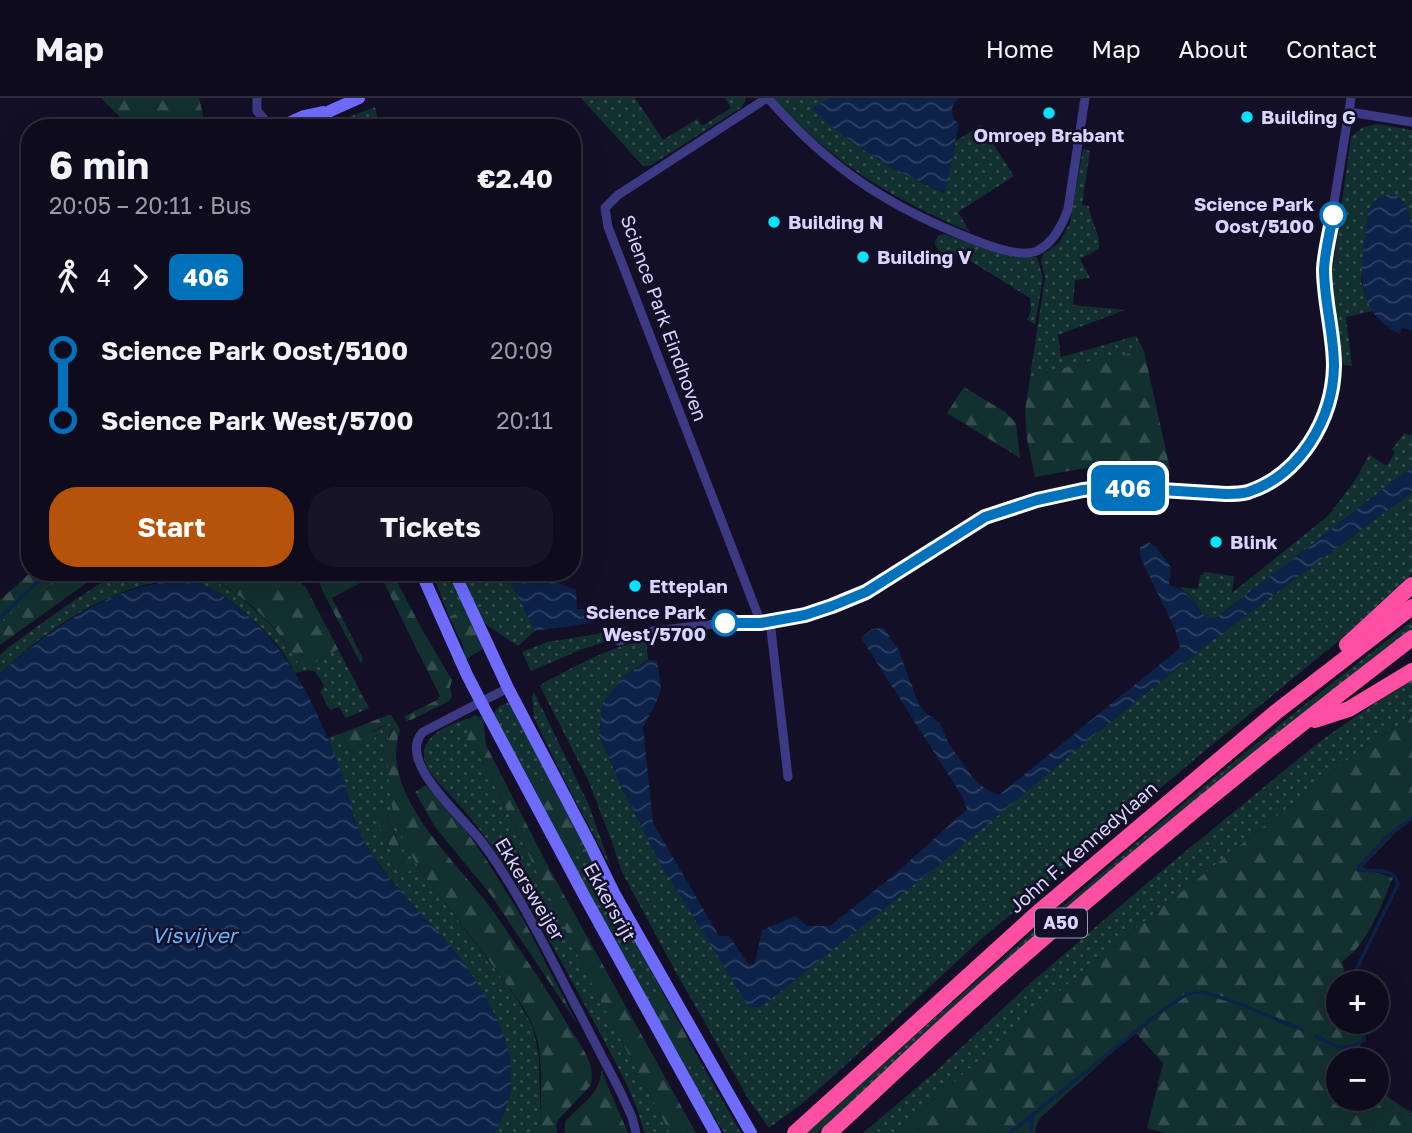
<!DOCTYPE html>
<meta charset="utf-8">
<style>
:root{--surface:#0e0b1c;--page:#171425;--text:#f1f3f6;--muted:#9b9ba3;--line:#2e2b3b;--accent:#b45309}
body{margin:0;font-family:"Golos Text",sans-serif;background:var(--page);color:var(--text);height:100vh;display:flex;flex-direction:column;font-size:26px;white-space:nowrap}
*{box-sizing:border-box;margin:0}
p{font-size:23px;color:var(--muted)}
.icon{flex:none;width:38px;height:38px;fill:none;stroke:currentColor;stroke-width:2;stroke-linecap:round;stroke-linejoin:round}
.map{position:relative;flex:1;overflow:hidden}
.drawer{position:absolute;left:21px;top:21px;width:560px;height:462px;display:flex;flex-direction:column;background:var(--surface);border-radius:28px;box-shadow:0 7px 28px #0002,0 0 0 2px var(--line)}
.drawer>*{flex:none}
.badge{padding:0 14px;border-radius:10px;font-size:24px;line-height:46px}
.controls{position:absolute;left:1326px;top:873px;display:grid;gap:14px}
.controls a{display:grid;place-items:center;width:63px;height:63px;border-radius:50%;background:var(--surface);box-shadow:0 7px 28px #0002,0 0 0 2px var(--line);font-size:35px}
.map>.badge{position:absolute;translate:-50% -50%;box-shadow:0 0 0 4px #fff}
.legs{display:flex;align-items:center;gap:10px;height:77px;padding:0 28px;font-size:23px}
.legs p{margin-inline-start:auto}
.summary{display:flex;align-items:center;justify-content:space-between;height:119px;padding:0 28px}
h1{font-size:38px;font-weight:700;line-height:52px}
.cta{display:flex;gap:14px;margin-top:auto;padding:14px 28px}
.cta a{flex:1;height:80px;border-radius:28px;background:var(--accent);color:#fff;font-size:28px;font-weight:700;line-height:80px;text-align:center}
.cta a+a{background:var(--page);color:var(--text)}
ul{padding:0 28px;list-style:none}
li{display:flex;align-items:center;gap:24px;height:70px;font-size:26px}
li i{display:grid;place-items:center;width:10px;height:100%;margin:0 9px;background:currentColor}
li i::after{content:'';width:18px;height:18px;margin:-9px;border:5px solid;border-radius:50%;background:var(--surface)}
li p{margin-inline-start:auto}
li:first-child i{background:linear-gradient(#0000 50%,currentColor 0)}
li:last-child i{background:linear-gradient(currentColor 50%,#0000 0)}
header{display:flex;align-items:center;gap:42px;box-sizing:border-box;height:98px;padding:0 35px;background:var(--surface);border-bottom:2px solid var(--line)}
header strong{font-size:33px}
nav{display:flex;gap:38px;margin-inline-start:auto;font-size:24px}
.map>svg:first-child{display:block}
</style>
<header>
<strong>Map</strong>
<nav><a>Home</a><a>Map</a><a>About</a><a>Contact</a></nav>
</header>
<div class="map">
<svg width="1412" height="1035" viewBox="0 0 1412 1035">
<defs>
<pattern id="green-dots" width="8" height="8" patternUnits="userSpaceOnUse" patternTransform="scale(1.75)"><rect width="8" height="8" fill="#12302f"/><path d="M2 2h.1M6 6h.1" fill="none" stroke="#344d4e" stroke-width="1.8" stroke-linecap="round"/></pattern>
<pattern id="forest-firs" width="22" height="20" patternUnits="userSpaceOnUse" patternTransform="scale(1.75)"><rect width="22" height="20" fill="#12302f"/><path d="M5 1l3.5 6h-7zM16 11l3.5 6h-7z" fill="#344d4e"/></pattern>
<pattern id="water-waves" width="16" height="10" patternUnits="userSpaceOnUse" patternTransform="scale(1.75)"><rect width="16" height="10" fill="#0c2248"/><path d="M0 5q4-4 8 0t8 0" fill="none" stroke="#2f4163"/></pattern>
</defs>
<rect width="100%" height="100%" fill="#130f26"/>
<g fill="url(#green-dots)" fill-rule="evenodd">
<path d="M581 0H635L663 42 697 21 702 28 731 10 725 0H746L742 9 650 68H643Z"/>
<path d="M774 0H830L813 10C849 48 897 74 944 95L956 43 981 27 1014 78 958 114 970 134C909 108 852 77 804 31 794 21 783 12 774 0Z"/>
<path d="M375 9 379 28 377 30H320Z"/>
<path d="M1377 26 1412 32V127L1405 106 1373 104 1368 114 1361 183 1366 200 1373 213 1346 219 1352 268 1343 267 1340 259 1331 184 1351 39 1363 29Z"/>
<path d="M1083 51 1090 53 1082 107 1089 108C1090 124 1101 135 1099 151L1080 161 1090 180 1075 182 1073 207 1125 212 1058 237 1061 259 1136 238 1144 253 1091 263 1030 279 1045 180 1041 162 1043 156 1059 145 1070 125Z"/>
<path d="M943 136 1014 159H1037L1043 180 1035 226 1027 222 1031 213 1030 200 959 156 942 155 936 149 935 144 938 138Z"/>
<path d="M1412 334V369L1216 520H1206L1191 499 1179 489 1198 491 1200 477H1203L1204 474 1234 478 1232 495 1328 418 1356 381 1369 357 1387 368 1395 354 1392 351 1404 336 1411 337Z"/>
<path d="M1412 394V476L1341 541 1201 656 979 843 837 975 804 1004 769 1030 749 1002 673 869 621 772 613 747 589 684 540 588 542 586C575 568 609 549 646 542L648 561 622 580 599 638 625 696 660 765 749 908 761 909 953 755 1088 642 1206 547Z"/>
<path d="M55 474H66L0 534V525Z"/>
<path d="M132 474 191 476 218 485 238 497 266 522 279 536 301 568 319 563 338 551 369 610 346 620 339 609 330 612 320 594 324 588C314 570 315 570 295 575 290 566 285 556 278 548 260 526 218 486 189 483 145 477 84 509 50 534 32 546 16 561 0 575V557L9 549 70 505 104 483Z"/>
<path d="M440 474H450L466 510 449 519 435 482 442 479Z"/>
<path d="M463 474H506L535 533 518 548 488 528 479 520Z"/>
<path d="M1412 523V533L912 951 817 1035H805C1003 859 1201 683 1412 523Z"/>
<path d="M623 528 633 535 580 552 531 573 522 554 547 544 597 536Z"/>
<path d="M1412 582V618L1364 649 1152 817 1056 896 895 1035H863L935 974 1026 889 1147 785 1319 644 1381 601Z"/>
<path d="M534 594 588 705 611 770 564 681 534 620 532 599Z"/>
<path d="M507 605 513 606 548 679 533 688 496 621 494 615 499 608Z"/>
<path d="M470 620C474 628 470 635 467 643L477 652 596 894 670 1035H644C637 1001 617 968 601 937 565 871 531 804 488 743 478 729 466 714 454 701 444 689 425 675 424 658 422 636 453 625 470 620Z"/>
<path d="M395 623 397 626 391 632 388 640 387 656 392 708 397 727 406 747 420 772 515 898 533 929 539 960 541 1035H494C515 1000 514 982 504 944 482 865 415 819 370 754 359 738 354 719 348 701 341 680 334 660 328 640L342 635 350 653 372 634ZM386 714 401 751 408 775 402 772 396 765 391 751 376 722Z"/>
<path d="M584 746 663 895 648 904 568 756Z"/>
<path d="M700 963 741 1035H724L685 971Z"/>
</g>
<g fill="url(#forest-firs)">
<path d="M101 0H199L206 30H131Z"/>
<path d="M1144 253 1170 371 1116 367 1086 370 1035 379 1027 341 1025 313 1030 279 1091 263Z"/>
<path d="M964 289 1005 314 1016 325 1020 360 947 315Z"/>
<path d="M31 474H55L0 525V502Z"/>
<path d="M66 474H98L95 479 0 547V534Z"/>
<path d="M147 474H285L305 488 338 551 319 563 303 569 300 568C293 557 287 546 279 536 260 512 220 477 188 476 175 475 162 477 149 479Z"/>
<path d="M315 474H392L423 533 452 582 450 589 452 599 449 603 413 621 406 623 405 618 437 602 440 598 439 596 382 481 377 477H375L332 500 362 559 363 563 360 564 324 496Z"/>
<path d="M466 510 484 550 465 562 463 547 449 519Z"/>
<path d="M388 617H391L395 623 372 633 375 642 350 653 342 635Z"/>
<path d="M474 617 483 620 486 647 548 768 696 1035H670L596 894 477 652 466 643C470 635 474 628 470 620Z"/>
<path d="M1412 618V722L1404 726 1362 769 1393 780C1380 810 1369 844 1342 864L1347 885 1339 886V924H1359L1362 939 1361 947 1355 952 1347 953 1351 962H1339V1001H1377V983L1389 1000 1412 1015V1035H1165L1147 1030 1163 965 1135 934 1040 1020 1036 1029 1035 1035H895L1056 896 1152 817 1364 649Z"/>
<path d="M397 626 400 632C377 696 460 766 493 813 519 851 546 889 569 929 580 947 596 965 591 987L558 1022 556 1026 557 1035H541C539 1000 546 962 533 928 525 909 510 891 498 875 481 851 463 829 446 806 427 782 409 758 398 729 391 712 389 690 388 671 387 655 384 639 397 626Z"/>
<path d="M548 679 584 746 568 756 533 688Z"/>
<path d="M426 687 469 737 487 763 523 821 578 927 491 797 435 729 415 694Z"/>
<path d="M384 714H386L398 745 411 771 408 775 402 772 396 765 391 751 376 722 377 718Z"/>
<path d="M663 895 700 963 685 971 648 904Z"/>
<path d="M601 972 628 1035H565V1024C578 1008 602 996 601 972Z"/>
</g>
<g fill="url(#water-waves)">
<path d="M830 0H959C950 8 949 18 959 26L945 95C897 74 849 48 812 10Z"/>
<path d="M1388 97H1397L1405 106 1412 127V232L1402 230 1399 236C1348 210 1363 160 1368 113 1373 103 1377 99 1388 97Z"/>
<path d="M1412 369V394L1206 547 1088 642 953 755 761 909H749L660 765 625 696 599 638 602 606 622 580 648 562 657 563 661 591 656 605 643 629 653 725 719 838H729L749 867 755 865 762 832 795 818 807 828H830L894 777 967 711 962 698 861 540 872 531 884 530 899 553 919 607 927 616 940 625 949 646 973 680 986 691 999 697 1180 550 1175 531 1140 459V449L1148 444 1156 449 1171 469 1169 487C1187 491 1196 506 1206 520H1216Z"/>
<path d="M506 474H536L546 480 576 492 577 511 599 512 601 521 585 526 535 533Z"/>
<path d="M170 483C178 483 188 481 196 484 207 487 219 495 228 502 288 544 317 610 342 676 351 701 354 728 368 751 388 784 419 811 444 840 477 879 520 942 510 996 508 1010 501 1023 494 1035H0V575C51 532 101 493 170 483Z"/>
</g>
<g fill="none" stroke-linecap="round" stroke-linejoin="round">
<g stroke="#0c2248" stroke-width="3.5">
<path d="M0 520 48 474"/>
<path d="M1354 886V880L1356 872 1398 786C1394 768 1373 774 1358 772V770L1387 739 1412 720"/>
<path d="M1316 938C1335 948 1344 955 1364 942L1362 924"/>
<path d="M1031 1033V1023L1034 1015"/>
<path d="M1010 1035 1154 919 1182 899 1189 896 1194 894 1205 895 1232 903 1303 932"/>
</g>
<g stroke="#3d3a85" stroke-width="9">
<path d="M257 0V13L272 30"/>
<path d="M768 0C828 69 888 109 974 142 989 148 1021 160 1037 153 1053 145 1062 128 1068 111L1085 0"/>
<path d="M1349 14 1412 24"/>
<path d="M770 523 788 679"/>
<path d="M761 525 608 129 605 110 618 97 767 0"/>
<path d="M619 543 653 533 724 525H761L805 517 832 508 866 494 985 419 1037 402 1083 392 1113 389 1226 396 1244 395 1273 382 1300 358 1313 341 1326 313 1331 292 1334 268 1324 167 1351 0"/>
<path d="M508 590 423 634C395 663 464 720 481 743 509 780 531 822 552 862 575 906 598 951 621 995L632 1019 636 1035"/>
</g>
<g stroke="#6f6bff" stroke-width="12">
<path d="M278 30 304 18 323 14"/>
<path d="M305 30 330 13 359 0"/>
<path d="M421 474 467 577 481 604 587 803 715 1035"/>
<path d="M454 474 508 590 589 744 614 795 751 1035"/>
</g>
<g stroke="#ff4fa3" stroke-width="16">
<path d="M1347 547 1412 487"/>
<path d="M1315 622 1349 611 1412 573"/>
<path d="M795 1035 1041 812 1276 614 1412 509"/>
<path d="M829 1035C871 997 912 957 954 919 1101 787 1255 660 1412 540"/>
</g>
</g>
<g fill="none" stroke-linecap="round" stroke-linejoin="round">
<defs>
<path id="line-1" d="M725 525H761L805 517 832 508 866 494 985 419 1037 402 1083 392 1113 389 1226 396C1233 396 1241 396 1248 394 1300 377 1333 321 1334 268 1334 236 1324 203 1324 171 1325 153 1330 135 1333 117"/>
</defs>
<use href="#line-1" stroke="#fff" stroke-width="16"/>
<use href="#line-1" stroke="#0072bc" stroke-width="10"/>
</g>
<g fill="#00e5ff" stroke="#130f26" stroke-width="2.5">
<circle cx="1049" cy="15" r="7"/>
<circle cx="1247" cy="19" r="7"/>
<circle cx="774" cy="124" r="7"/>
<circle cx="863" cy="159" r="7"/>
<circle cx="1216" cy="444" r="7"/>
<circle cx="635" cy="488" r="7"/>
</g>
<g fill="#fff" stroke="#0072bc" stroke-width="3.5">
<circle cx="1333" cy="117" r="12"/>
<circle cx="725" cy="525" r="12"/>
</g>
<g text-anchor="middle" stroke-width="5" stroke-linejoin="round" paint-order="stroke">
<rect fill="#130f26" stroke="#9e99be" stroke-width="2" x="1035" y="810.5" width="52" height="29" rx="5"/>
<g font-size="18" font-weight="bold" fill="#d9d4ff">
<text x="1061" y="831">A50</text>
</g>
<g font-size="19" font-weight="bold" fill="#d9d4ff" stroke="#130f26" text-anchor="start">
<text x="1261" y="26">Building G</text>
<text x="1049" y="44" text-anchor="middle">Omroep Brabant</text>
<text x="788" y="131">Building N</text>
<text x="877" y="166">Building V</text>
<text x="1230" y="451">Blink</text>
<text x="649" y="495">Etteplan</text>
</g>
<g font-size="19" font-weight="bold" fill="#d9d4ff" stroke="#130f26" text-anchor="end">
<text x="1314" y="113">Science Park<tspan x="1314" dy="22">Oost/5100</tspan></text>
<text x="706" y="521">Science Park<tspan x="706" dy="22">West/5700</tspan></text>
</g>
<g font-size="19" fill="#d9d4ff" stroke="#130f26">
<text transform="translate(664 220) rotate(70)" y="7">Science Park Eindhoven</text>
<text transform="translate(1083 749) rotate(-41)" y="7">John F. Kennedylaan</text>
<text transform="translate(530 791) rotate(59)" y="7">Ekkersweijer</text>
<text transform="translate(610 804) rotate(61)" y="7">Ekkersrijt</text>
</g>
<g font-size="21" font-style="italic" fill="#62b6ff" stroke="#130f26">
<text x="194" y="845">Visvijver</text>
</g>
</g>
</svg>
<div class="controls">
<a>+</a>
<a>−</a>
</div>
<b class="badge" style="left:1128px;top:390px;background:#0072bc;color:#fff">406</b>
<section class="drawer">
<div class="summary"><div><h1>6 min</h1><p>20:05 – 20:11 · Bus</p></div><b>€2.40</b></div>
<div class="legs"><svg class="icon" aria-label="walk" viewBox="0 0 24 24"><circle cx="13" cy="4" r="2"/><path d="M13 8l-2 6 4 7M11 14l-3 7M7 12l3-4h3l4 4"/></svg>4<svg class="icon" aria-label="forward" viewBox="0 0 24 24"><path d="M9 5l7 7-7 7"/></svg><b class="badge" style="background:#0072bc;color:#fff">406</b></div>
<ul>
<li><i style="color:#0072bc"></i><b>Science Park Oost/5100</b><p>20:09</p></li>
<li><i style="color:#0072bc"></i><b>Science Park West/5700</b><p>20:11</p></li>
</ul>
<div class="cta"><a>Start</a><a>Tickets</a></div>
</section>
</div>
